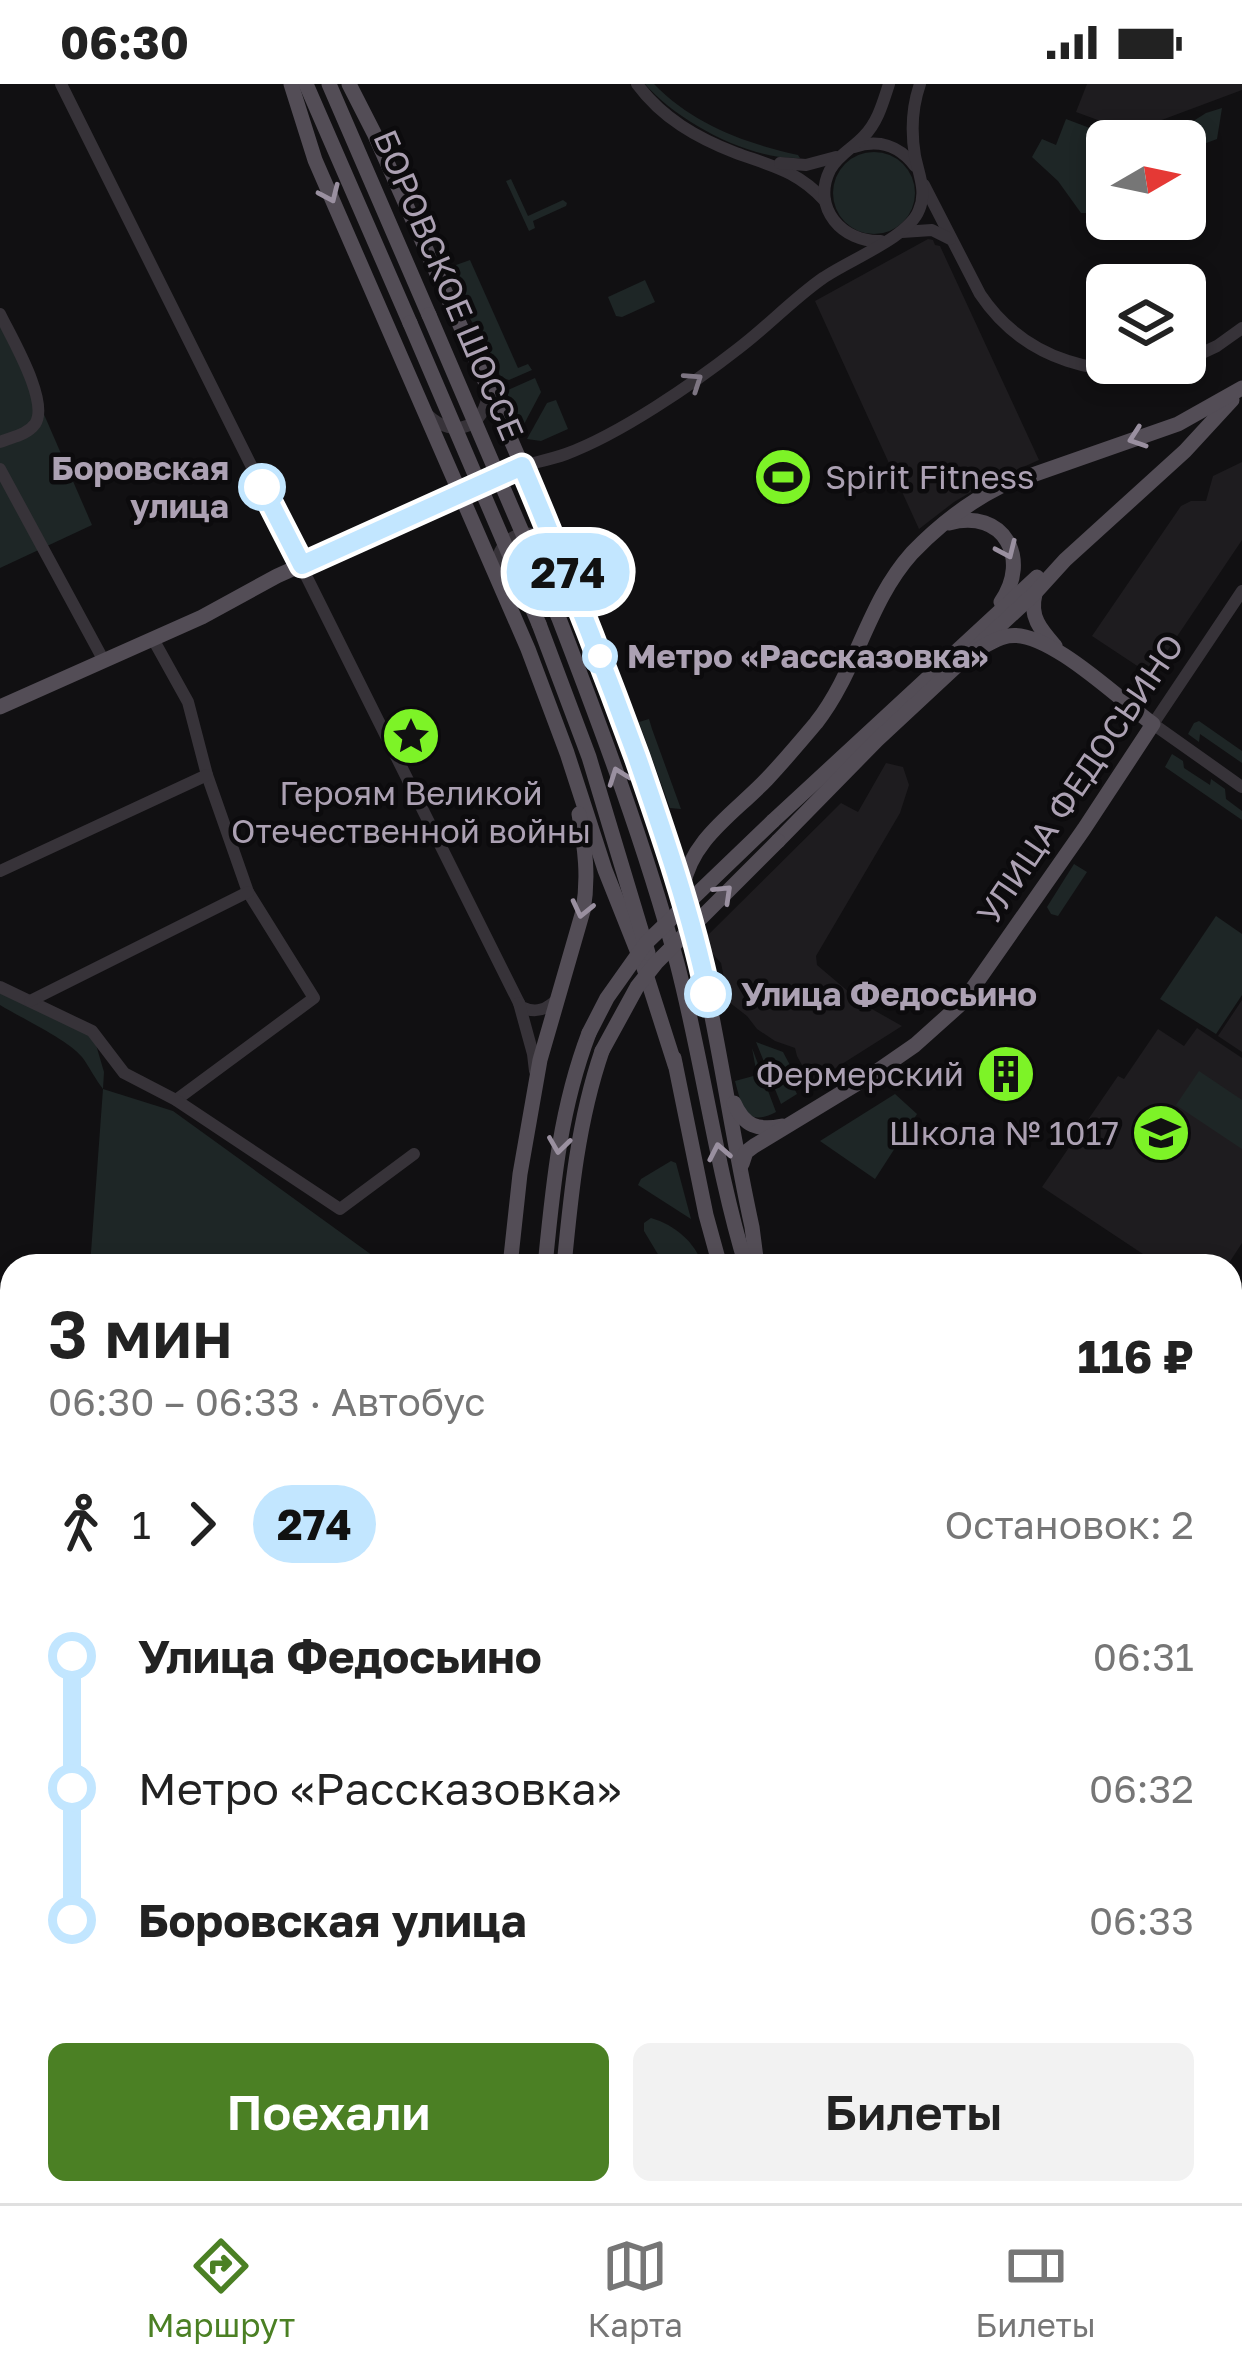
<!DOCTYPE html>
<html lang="ru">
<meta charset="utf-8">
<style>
:root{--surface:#fff;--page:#f2f2f2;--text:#222;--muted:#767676;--line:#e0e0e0;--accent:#4b8024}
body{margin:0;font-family:"Golos Text",sans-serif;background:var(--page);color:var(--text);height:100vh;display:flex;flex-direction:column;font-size:45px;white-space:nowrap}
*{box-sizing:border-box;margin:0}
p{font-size:39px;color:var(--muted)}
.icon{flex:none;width:66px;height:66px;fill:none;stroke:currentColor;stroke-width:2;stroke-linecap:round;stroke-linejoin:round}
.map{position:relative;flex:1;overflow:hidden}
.side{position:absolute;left:0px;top:1170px;width:1242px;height:951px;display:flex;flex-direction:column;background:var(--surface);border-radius:36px 36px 0 0;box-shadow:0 6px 18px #0003}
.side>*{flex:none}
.badge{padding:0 24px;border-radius:39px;font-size:42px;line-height:78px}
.needle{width:78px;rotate:81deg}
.controls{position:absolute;left:1086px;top:36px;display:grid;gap:24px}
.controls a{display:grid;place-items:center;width:120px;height:120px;border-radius:18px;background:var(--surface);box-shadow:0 6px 18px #0003;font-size:60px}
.map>.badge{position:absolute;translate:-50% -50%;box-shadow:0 0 0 6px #fff}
.legs{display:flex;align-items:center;gap:18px;height:132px;padding:0 48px;font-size:39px}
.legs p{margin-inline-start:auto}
.head{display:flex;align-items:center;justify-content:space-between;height:204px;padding:0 48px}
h1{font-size:66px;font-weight:600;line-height:90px}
.action{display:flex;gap:24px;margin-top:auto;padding:24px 48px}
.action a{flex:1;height:138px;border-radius:18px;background:var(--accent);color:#fff;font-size:48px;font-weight:600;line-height:138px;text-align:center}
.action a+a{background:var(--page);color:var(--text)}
ul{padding:0 48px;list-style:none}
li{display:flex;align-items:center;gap:42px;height:132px;font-size:45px}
li i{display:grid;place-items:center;width:18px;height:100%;margin:0 15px;background:currentColor}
li i::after{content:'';width:30px;height:30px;margin:-15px;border:9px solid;border-radius:50%;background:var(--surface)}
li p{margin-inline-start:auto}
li:first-child i{background:linear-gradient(#0000 50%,currentColor 0)}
li:last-child i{background:linear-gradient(currentColor 50%,#0000 0)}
.status{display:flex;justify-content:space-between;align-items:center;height:84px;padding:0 60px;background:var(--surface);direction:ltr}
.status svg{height:33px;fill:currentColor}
.tab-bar{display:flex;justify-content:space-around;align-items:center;height:168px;border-top:3px solid var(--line);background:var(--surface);font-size:33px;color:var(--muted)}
.tab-bar a{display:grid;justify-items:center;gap:6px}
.tab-bar .active{color:var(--accent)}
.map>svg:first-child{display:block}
</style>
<div class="status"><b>06:30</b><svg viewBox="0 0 49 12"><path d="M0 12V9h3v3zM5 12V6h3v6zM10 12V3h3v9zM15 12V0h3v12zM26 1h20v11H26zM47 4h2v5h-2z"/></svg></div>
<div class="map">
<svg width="1242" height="2119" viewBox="0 0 1242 2119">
<rect width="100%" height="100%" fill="#111012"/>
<g fill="#1e1c1f">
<path d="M1087 0H1242V6L1159 37 1152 56 1076 28Z"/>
<path d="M928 155 933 156 935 161 940 162 1039 376 981 402 954 418 919 445 815 217Z"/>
<path d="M1242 378V456L1151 591 1092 552 1181 422 1191 417H1206L1213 392Z"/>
<path d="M886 679 903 683 909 701 900 729 816 872 817 881 863 920 902 942 812 999 797 972 795 964 775 957 757 945 747 932 729 918 721 879 710 867 708 851 841 719 858 728Z"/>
<path d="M1242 916V968L1218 952Z"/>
<path d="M1197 944 1242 974V1159L1227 1182H1161L1042 1103 1118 992 1124 995 1158 945 1184 962Z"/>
</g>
<g fill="#1e2626">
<path d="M645 0H654C693 40 744 59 798 71L800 74C749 76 678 38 645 0Z"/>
<path d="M1222 24 1217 55 1201 61 1184 43 1206 29Z"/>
<path d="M1066 35 1124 57H1107V129H1081L1058 97 1032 73 1042 55 1056 61Z"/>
<circle cx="874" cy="109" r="41"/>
<path d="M511 95 528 132 563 116 567 119 566 122 533 137 535 144 529 147 506 97Z"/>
<path d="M470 176 518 284 528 280 532 286 509 296 500 293 494 271 489 268 459 215 456 181Z"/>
<path d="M645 196 655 218 622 233 616 232 608 213Z"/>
<path d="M0 229 92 441 0 484Z"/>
<path d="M535 294 541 308 522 344 506 307Z"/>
<path d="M556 316 568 345 541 357 527 355 547 319Z"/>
<path d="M649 635 652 645 681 725 670 724 639 638Z"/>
<path d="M1199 637 1242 667V679L1200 650 1199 658 1188 650 1194 639Z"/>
<path d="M1172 670 1183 677 1184 684 1210 701 1211 695 1225 705 1226 715 1242 727V736L1165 683Z"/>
<path d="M1074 780 1087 788 1058 832 1051 830 1047 823Z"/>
<path d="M1216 832 1242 850V911L1216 950 1160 915Z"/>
<path d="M0 903 92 947 104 988 103 1005 173 1027 387 1182H90L103 1005C95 995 89 982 82 973 67 955 21 934 0 921Z"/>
<path d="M756 958 783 968 800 1000 794 1004 797 1010 781 1020Z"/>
<path d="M752 964 776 1028C746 1044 742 1023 735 997L757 991Z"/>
<path d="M1199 987 1242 1016V1065L1176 1021Z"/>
<path d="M895 1010 917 1030 875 1095 820 1057Z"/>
<path d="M671 1077 676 1079 691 1135 638 1101 641 1095Z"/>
<path d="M651 1134C675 1141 695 1158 703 1182H665L644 1147V1139Z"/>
<path d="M12 1362V2109H404L403 2119H0V1376Z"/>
<path d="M500 2109H1108L1110 2119H499Z"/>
</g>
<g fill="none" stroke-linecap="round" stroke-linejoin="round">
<g stroke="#373339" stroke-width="12">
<path d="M61 0 521 923C536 930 547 926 558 914"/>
<path d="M637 0C662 34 697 54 736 69 772 82 798 87 825 117"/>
<path d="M854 63C878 55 899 61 915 82"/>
<path d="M780 79 806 81 836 73"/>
<path d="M924 101 980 210C1024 276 1103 299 1177 279"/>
<path d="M902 148 932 146 950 155"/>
<path d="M881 157C843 159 811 124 830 86 838 71 853 64 864 52 878 38 883 18 889 0"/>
<path d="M0 230C11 253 50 318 35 340 27 351 12 353 0 358"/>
<path d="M1185 277 1217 262 1242 244"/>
<path d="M428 331C454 356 486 343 488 307"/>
<path d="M522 382C537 378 552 375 566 370 620 350 693 300 739 264 768 242 793 215 823 194 849 176 909 153 919 126 927 108 919 91 915 72 911 48 912 23 920 0"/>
<path d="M0 385 104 577"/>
<path d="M496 485C498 449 531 438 557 463"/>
<path d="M1242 507 1153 640 1242 703"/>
<path d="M153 555 188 618 207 691 248 808 314 914 176 1016"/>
<path d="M0 787 207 691"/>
<path d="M0 903 92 947 124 989 176 1016 340 1125 414 1070"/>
<path d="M30 917 248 808"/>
<path d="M519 919 533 970 535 987"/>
<path d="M1230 1632 1242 1640"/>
<path d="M1230 1751 1242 1759"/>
</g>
<g stroke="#534d56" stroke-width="15">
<path d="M291 0 315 76 528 565 567 669 605 786 644 884 675 981"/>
<path d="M306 0 410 239"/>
<path d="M329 0 429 231"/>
<path d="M349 0 374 49C485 300 606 549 684 814 715 922 728 1034 752 1143L757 1182"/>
<path d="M949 439C1004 424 1031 475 1001 518"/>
<path d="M1035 510C1029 533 1041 546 1055 562"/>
<path d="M558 532C602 646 645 761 677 879 703 979 716 1083 746 1182"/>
<path d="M539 540 589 673 648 869"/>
<path d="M0 623 202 533 277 492 522 382"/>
<path d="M773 737 1037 493"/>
<path d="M778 757 877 656 1035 509 1065 476 1185 367 1232 316"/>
<path d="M683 803C691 755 736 728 767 695 784 677 800 658 816 639 857 587 867 519 912 469 937 443 969 418 1001 402L1178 340 1242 304"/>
<path d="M674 974 706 1131 720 1182"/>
<path d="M734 1019C744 1042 758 1047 782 1042"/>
<path d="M742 1080 746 1068 754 1062 876 988 915 961 963 918 1084 745 1153 640C1121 617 1047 544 1008 552 993 555 978 566 965 574"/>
<path d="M510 1182 520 1090 540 976 583 827C589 793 585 764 579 730"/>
<path d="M545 1182C553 1101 560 1025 589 949"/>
<path d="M564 1182C571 1109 578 1037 602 967"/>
<path d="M1230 1671 1242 1679"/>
<path d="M1230 1695 1242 1703"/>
<path d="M435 2119 436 2109"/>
<path d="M465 2119 466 2109"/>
</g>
<g stroke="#534d56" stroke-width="15">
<path d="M429 231 558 532"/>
<path d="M410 239 539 540"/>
<path d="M589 949 607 914 646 859 773 737"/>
<path d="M602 967 637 903 656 879 778 757"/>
</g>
</g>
<defs><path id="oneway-chevron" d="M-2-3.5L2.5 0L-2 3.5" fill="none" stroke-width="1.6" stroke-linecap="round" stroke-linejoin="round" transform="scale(3)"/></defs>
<g stroke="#9a90a0">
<use href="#oneway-chevron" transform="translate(330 110) rotate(66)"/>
<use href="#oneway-chevron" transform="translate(1137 354) rotate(161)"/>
<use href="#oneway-chevron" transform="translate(1007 466) rotate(66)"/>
<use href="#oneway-chevron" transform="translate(618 692) rotate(-110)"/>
<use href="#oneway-chevron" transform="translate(724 809) rotate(-44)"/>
<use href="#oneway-chevron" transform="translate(582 825) rotate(103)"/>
<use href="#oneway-chevron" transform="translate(559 1061) rotate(98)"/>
<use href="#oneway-chevron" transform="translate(719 1068) rotate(-101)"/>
</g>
<use stroke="#7d7582" href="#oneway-chevron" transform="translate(694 297) rotate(-34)"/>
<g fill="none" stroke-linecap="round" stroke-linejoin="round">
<defs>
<path id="line-1" d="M262 403 302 481 522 382C563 479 601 575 637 673 664 751 691 829 708 910"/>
</defs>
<use href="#line-1" stroke="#fff" stroke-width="27"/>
<use href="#line-1" stroke="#c2e6ff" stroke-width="18"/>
</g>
<defs>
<symbol id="stadium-disc" viewBox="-11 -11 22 22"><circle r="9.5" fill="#7df327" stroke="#0c0b0d"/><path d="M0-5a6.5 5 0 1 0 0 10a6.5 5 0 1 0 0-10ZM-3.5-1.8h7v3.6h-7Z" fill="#111"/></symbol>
<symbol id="sight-disc" viewBox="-11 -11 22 22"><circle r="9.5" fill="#7df327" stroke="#0c0b0d"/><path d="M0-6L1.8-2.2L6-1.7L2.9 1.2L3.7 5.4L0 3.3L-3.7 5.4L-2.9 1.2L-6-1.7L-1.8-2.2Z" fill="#111"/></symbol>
<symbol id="building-disc" viewBox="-11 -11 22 22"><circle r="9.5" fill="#7df327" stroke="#0c0b0d"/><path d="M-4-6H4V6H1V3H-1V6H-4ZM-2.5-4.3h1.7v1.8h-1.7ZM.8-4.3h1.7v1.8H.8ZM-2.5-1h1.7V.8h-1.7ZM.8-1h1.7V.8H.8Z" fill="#111"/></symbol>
<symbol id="school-disc" viewBox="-11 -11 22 22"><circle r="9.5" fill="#7df327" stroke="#0c0b0d"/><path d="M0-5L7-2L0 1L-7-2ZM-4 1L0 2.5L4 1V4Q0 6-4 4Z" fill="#111"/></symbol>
</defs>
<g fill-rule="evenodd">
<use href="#stadium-disc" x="750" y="360" width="66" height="66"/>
<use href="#sight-disc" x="378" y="619" width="66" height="66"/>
<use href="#building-disc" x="973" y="957" width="66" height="66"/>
<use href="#school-disc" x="1128" y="1016" width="66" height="66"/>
</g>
<g fill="#fff" stroke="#c2e6ff" stroke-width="6">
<circle cx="262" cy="403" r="21"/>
<circle cx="600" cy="572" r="15"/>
<circle cx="708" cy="910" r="21"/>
</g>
<g text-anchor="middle" stroke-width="9" stroke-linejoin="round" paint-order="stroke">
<g font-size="33" fill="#aca1b3" stroke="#0c0b0d">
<text transform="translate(449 201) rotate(67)" y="12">БОРОВСКОЕ ШОССЕ</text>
<text transform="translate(1080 695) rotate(-56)" y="12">УЛИЦА ФЕДОСЬИНО</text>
</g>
<g font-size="33" font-weight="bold" fill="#aca1b3" stroke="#0c0b0d" text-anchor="start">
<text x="229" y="396" text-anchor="end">Боровская<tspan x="229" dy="38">улица</tspan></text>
<text x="627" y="584">Метро «Рассказовка»</text>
<text x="741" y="922">Улица Федосьино</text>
</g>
<g font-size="33" fill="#aca1b3" stroke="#0c0b0d" text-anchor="end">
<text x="825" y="405" text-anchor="start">Spirit Fitness</text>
<text x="411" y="721" text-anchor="middle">Героям Великой<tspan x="411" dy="38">Отечественной войны</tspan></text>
<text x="964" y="1002">Фермерский</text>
<text x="1119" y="1061">Школа № 1017</text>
</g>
</g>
</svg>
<div class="controls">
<a><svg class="needle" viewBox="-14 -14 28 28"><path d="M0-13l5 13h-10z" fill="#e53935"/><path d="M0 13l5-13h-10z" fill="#767676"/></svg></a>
<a><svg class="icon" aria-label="layers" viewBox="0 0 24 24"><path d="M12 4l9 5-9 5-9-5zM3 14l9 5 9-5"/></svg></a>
</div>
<b class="badge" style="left:568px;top:488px;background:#c2e6ff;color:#111">274</b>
<section class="side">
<div class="head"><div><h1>3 мин</h1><p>06:30 – 06:33 · Автобус</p></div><b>116 ₽</b></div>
<div class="legs"><svg class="icon" aria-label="walk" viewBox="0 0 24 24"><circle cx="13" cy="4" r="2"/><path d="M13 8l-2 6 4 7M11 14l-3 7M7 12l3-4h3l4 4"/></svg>1<svg class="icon" aria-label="forward" viewBox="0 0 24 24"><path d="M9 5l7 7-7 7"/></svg><b class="badge" style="background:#c2e6ff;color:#111">274</b><p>Остановок: 2</p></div>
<ul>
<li><i style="color:#c2e6ff"></i><b>Улица Федосьино</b><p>06:31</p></li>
<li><i style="color:#c2e6ff"></i><span>Метро «Рассказовка»</span><p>06:32</p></li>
<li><i style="color:#c2e6ff"></i><b>Боровская улица</b><p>06:33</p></li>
</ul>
<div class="action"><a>Поехали</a><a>Билеты</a></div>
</section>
</div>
<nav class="tab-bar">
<a class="active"><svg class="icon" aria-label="directions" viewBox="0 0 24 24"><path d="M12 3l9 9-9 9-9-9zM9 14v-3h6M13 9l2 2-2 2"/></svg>Маршрут</a>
<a><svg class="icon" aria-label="map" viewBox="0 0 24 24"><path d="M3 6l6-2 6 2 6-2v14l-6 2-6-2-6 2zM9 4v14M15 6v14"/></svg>Карта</a>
<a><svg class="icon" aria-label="tickets" viewBox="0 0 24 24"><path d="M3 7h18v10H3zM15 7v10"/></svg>Билеты</a>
</nav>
